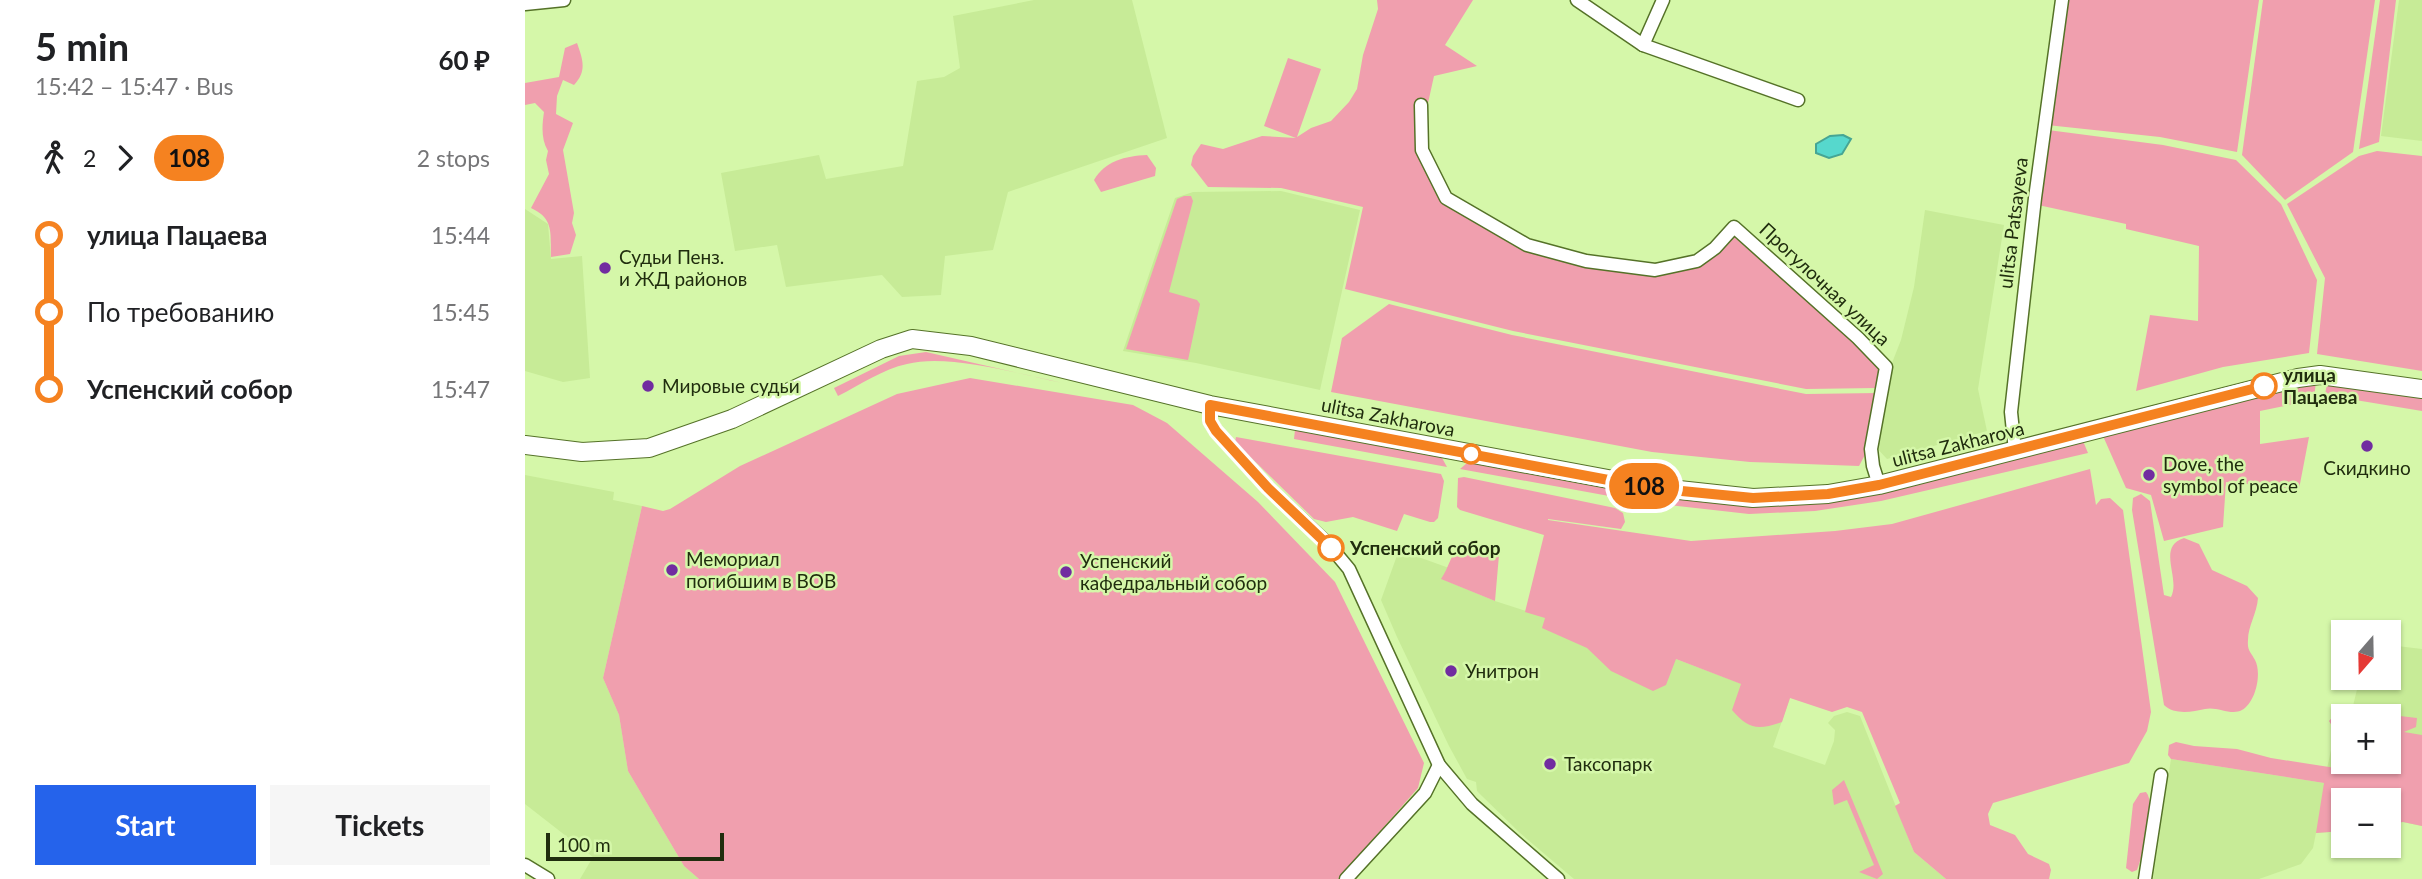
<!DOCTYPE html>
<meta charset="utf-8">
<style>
:root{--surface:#fff;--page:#f6f6f6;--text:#202124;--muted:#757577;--accent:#2563eb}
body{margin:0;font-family:Lato,sans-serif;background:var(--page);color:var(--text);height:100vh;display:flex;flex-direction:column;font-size:26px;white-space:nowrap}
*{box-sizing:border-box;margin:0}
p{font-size:23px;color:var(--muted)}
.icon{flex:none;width:38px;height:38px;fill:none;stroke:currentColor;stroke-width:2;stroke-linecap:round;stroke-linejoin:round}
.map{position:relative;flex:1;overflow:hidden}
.drawer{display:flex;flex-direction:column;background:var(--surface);width:525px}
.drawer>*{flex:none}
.badge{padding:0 14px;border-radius:23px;font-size:24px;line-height:46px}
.needle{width:46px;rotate:200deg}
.buttons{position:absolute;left:1806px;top:620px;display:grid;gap:14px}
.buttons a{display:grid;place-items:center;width:70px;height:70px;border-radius:0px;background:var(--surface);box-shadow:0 2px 5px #0004;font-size:35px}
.scale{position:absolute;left:21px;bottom:18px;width:178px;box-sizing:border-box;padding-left:7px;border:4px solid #202d0e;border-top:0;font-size:19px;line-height:24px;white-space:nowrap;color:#202d0e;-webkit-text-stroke:5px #d5f7a9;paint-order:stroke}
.map>.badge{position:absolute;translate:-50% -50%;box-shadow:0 0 0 4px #fff}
.legs{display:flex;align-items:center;gap:10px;height:77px;padding:0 35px;font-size:23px}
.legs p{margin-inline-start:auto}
.headline{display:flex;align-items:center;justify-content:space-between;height:119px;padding:0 35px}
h1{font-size:38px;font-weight:700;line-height:52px}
.cta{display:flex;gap:14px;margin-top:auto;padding:14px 35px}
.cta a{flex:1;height:80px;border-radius:0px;background:var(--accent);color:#fff;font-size:28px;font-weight:700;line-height:80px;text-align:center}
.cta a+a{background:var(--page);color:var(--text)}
ul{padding:0 35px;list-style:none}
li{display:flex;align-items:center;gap:24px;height:77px;font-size:26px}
li i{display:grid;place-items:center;width:10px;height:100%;margin:0 9px;background:currentColor}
li i::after{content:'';width:18px;height:18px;margin:-9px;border:5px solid;border-radius:50%;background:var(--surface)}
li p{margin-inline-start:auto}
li:first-child i{background:linear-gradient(#0000 50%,currentColor 0)}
li:last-child i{background:linear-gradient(currentColor 50%,#0000 0)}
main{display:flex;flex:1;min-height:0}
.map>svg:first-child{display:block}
</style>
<main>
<section class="drawer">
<div class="headline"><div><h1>5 min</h1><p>15:42 – 15:47 · Bus</p></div><b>60 ₽</b></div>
<div class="legs"><svg class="icon" aria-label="walk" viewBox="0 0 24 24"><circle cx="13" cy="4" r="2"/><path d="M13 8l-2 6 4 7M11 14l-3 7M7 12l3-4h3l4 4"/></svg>2<svg class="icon" aria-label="forward" viewBox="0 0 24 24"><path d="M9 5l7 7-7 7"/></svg><b class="badge" style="background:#f58220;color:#111">108</b><p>2 stops</p></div>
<ul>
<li><i style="color:#f58220"></i><b>улица Пацаева</b><p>15:44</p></li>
<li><i style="color:#f58220"></i><span>По требованию</span><p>15:45</p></li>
<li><i style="color:#f58220"></i><b>Успенский собор</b><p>15:47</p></li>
</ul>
<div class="cta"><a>Start</a><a>Tickets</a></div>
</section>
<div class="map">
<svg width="1897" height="879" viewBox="0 0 1897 879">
<rect width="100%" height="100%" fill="#d5f7a9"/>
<g fill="#c7eb97">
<path d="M509 0H607L642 138 483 192 468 250 420 256 416 295 377 297 357 275 261 287 252 245 210 251 196 173 294 155 301 179 378 166 392 81 419 77 435 68 428 16Z"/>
<path d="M1874 0H1897V141L1856 136Z"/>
<path d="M756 191 835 210 795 390 671 363 598 351 650 198 668 192Z"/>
<path d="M0 209 23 224 26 259 57 256 65 378 38 382 0 371Z"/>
<path d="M1400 210 1479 225 1453 389 1462 431 1362 459 1350 446 1365 368 1376 340 1389 287Z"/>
<path d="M0 475 89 492 88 500 117 506 78 678 94 715 103 771 159 866 174 879H55L68 857 0 804Z"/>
<path d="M874 550 924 568 917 579 970 601 1151 659 1217 684 1265 698 1248 747 1300 765 1309 741 1310 730 1303 723 1309 716 1322 712 1335 716 1389 852 1421 879H1049L995 833 957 796 952 791 951 782 942 779 924 746 872 637 856 600Z"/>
<path d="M1864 645 1897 649V826L1878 822 1864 824V800H1818V831L1791 833 1788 848 1776 864 1734 879H1628L1646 759 1799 783 1810 731 1818 721V761H1864V716H1822L1827 710 1835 677H1864Z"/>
</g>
<g fill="#f09fae">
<path d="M852 0H948L920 45 952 66 909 76 892 153 922 206 999 249 1131 275 1173 265 1208 236 1331 342 1356 371 1351 388 1281 389 988 331 820 289 838 207 756 188 683 187 666 165 668 156 676 144 698 149 737 136 771 138 739 126 763 58 796 69 772 137 786 128 806 121 824 102 832 89 838 55 853 9Z"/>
<path d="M1539 0H1734L1712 152 1635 137 1522 125Z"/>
<path d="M1738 0H1850L1828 152 1760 200 1717 155Z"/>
<path d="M1855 0H1871L1854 142 1834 149Z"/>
<path d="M52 43C58 60 62 71 49 85L38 80 32 96 31 114 48 123 38 150 49 213 47 223 51 235 45 254 26 257C25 234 30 219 6 208L24 174 21 160 23 151C16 139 17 126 19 112L10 103 0 105V83L34 77 40 48Z"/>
<path d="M1523 130 1638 145 1711 160 1756 204 1792 280 1784 353 1698 367 1611 391 1625 315 1673 321 1674 246 1601 229V224L1513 205Z"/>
<path d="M1852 151 1897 156V371L1792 354 1800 278 1762 204 1834 156Z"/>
<path d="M622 155 631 168 630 176 576 192 569 180C580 161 600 156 622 155Z"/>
<path d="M659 196H666L668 201 644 292 672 300 675 304 663 360 601 349 652 199Z"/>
<path d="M864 304 987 335 1281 394 1353 393 1342 451 1334 466 1225 462 1127 452 806 392 817 338Z"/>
<path d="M401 352 542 384C498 375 424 353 382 364 358 369 335 385 313 396L309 388 374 356Z"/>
<path d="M445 378 608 405 642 423 733 502 810 582 899 763 893 788 813 879H174L159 866 103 771 94 715 78 678 117 506 138 511 145 509 215 466 372 394Z"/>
<path d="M1791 380 1789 400 1735 411V444L1784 437 1774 489 1701 482 1698 527 1639 541 1626 495 1601 488 1578 436Z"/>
<path d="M1802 383 1897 398V411L1800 395Z"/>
<path d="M770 430 908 454 917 458 922 467 769 439Z"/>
<path d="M711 437 916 474 919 481 913 518 909 522H905L879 514 872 531 828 517 801 522 789 519 710 442Z"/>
<path d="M1558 441 1563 453 1356 501 1290 511 1224 514 1117 502 935 469 942 463H948L1167 500 1224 505Z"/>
<path d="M1565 469 1571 505 1576 499 1585 498 1598 510 1626 712 1622 731 1604 763 1468 803 1463 814 1465 825 1490 835 1503 854 1524 864 1526 870 1524 879H1421L1389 852 1370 806 1375 803 1337 712 1322 707 1307 712 1265 698 1257 722C1233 730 1224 730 1207 710L1216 684 1151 659 1141 685 1128 691 1086 671 1062 648 1017 628 1020 618 1000 612 1019 535 935 510 932 507 933 478 939 477 1090 508 1098 513 1100 522 1096 529 1023 519V520L1166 541 1310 531 1367 524Z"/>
<path d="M1616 494 1625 501 1639 595 1646 597C1656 578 1631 547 1659 538L1674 544 1687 570 1722 586 1733 598C1732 613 1723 626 1723 640 1722 651 1726 652 1730 660 1737 673 1731 702 1717 710 1706 716 1692 706 1680 709 1667 712 1649 715 1639 705L1607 510 1608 498Z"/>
<path d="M937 542 974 555 970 601 916 579C924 568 927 550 937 542Z"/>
<path d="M1815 709 1892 718 1891 727 1879 732 1897 735V826L1878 822 1864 824V800H1818V831L1791 833 1799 783 1646 759 1643 755 1644 745 1651 742 1669 746 1712 749 1746 758 1843 773 1846 761H1864V716H1818V732L1810 731 1804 721Z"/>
<path d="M1319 780 1358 874 1352 879 1334 872 1349 865 1322 800 1309 805 1307 790Z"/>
<path d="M1621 792C1632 804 1618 854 1612 870L1607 872 1601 868 1608 804 1615 793Z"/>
</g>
<path fill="#56d8cd" stroke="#46a594" stroke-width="2" d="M1318 135 1326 139 1317 154 1304 158 1291 153V144L1305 136Z"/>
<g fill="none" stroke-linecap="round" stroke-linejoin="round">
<defs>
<g id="street">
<path d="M1052 0 1118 45 1273 100"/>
<path d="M0 4 39 0"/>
<path d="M1118 45 1138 0"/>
<path d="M896 105 897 150 921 198 1002 245 1061 261 1130 270 1172 261 1190 248 1209 227 1333 338 1361 367 1346 449 1348 466 1354 485"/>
<path d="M685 405V421L691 431 743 488 804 545 824 569 914 765 947 804 1033 879"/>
<path d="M1490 451 1486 412 1510 198 1537 0"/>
<path d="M0 865 23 879"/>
<path d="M821 879 900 793 914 765"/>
<path d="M1620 879 1636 775"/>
</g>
<path id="secondary" d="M0 445 57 452 124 448 207 419 356 349 387 339 446 346 685 405 1126 487 1228 498 1303 494 1354 485 1773 378 1795 375 1897 389"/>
</defs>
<use href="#street" stroke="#557228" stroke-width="15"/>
<use href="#secondary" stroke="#557228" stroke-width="20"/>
<use href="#street" stroke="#fff" stroke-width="12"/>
<use href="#secondary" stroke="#fff" stroke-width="18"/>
</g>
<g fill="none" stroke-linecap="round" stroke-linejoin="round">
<defs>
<path id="line-1" d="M806 548 743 488 691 431 685 421V405L1126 488 1228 498 1303 494 1354 485 1739 386"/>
</defs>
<use href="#line-1" stroke="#fff" stroke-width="16"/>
<use href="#line-1" stroke="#f58220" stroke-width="10"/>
</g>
<g fill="#712ca0" stroke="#d5f7a9" stroke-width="2.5">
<circle cx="80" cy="268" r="7"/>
<circle cx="123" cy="386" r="7"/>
<circle cx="1842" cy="446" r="7"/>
<circle cx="1624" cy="475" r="7"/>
<circle cx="147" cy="570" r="7"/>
<circle cx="541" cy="572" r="7"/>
<circle cx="926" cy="671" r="7"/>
<circle cx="1025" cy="764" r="7"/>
</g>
<g fill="#fff" stroke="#f58220" stroke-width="3.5">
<circle cx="1739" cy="386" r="12"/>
<circle cx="946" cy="454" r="9"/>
<circle cx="806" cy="548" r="12"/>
</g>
<g text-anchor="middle" stroke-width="5" stroke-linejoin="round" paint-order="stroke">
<g font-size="19" fill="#202d0e" stroke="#d5f7a9">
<text transform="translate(1488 223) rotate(-83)" y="7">ulitsa Patsayeva</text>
<text transform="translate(1300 284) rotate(43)" y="7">Прогулочная улица</text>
<text transform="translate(863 417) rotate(11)" y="7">ulitsa Zakharova</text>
<text transform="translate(1433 444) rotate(-14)" y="7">ulitsa Zakharova</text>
</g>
<g font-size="19" fill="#202d0e" stroke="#d5f7a9" text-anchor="start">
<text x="94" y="264">Судьи Пенз.<tspan x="94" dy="22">и ЖД районов</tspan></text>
<text x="137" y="393">Мировые судьи</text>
<text x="1638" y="471">Dove, the<tspan x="1638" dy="22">symbol of peace</tspan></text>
<text x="1842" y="475" text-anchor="middle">Скидкино</text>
<text x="161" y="566">Мемориал<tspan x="161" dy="22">погибшим в ВОВ</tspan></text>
<text x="555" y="568">Успенский<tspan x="555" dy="22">кафедральный собор</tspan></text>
<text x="940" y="678">Унитрон</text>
<text x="1039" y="771">Таксопарк</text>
</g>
<g font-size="19" font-weight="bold" fill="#202d0e" stroke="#d5f7a9" text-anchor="start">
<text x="1758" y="382">улица<tspan x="1758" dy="22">Пацаева</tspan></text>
<text x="825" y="555">Успенский собор</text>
</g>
</g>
</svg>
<div class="buttons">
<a><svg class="needle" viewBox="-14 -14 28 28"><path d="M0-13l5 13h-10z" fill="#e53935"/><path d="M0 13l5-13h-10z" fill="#757577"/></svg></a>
<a>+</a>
<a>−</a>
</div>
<div class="scale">100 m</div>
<b class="badge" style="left:1119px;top:486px;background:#f58220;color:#111">108</b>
</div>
</main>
